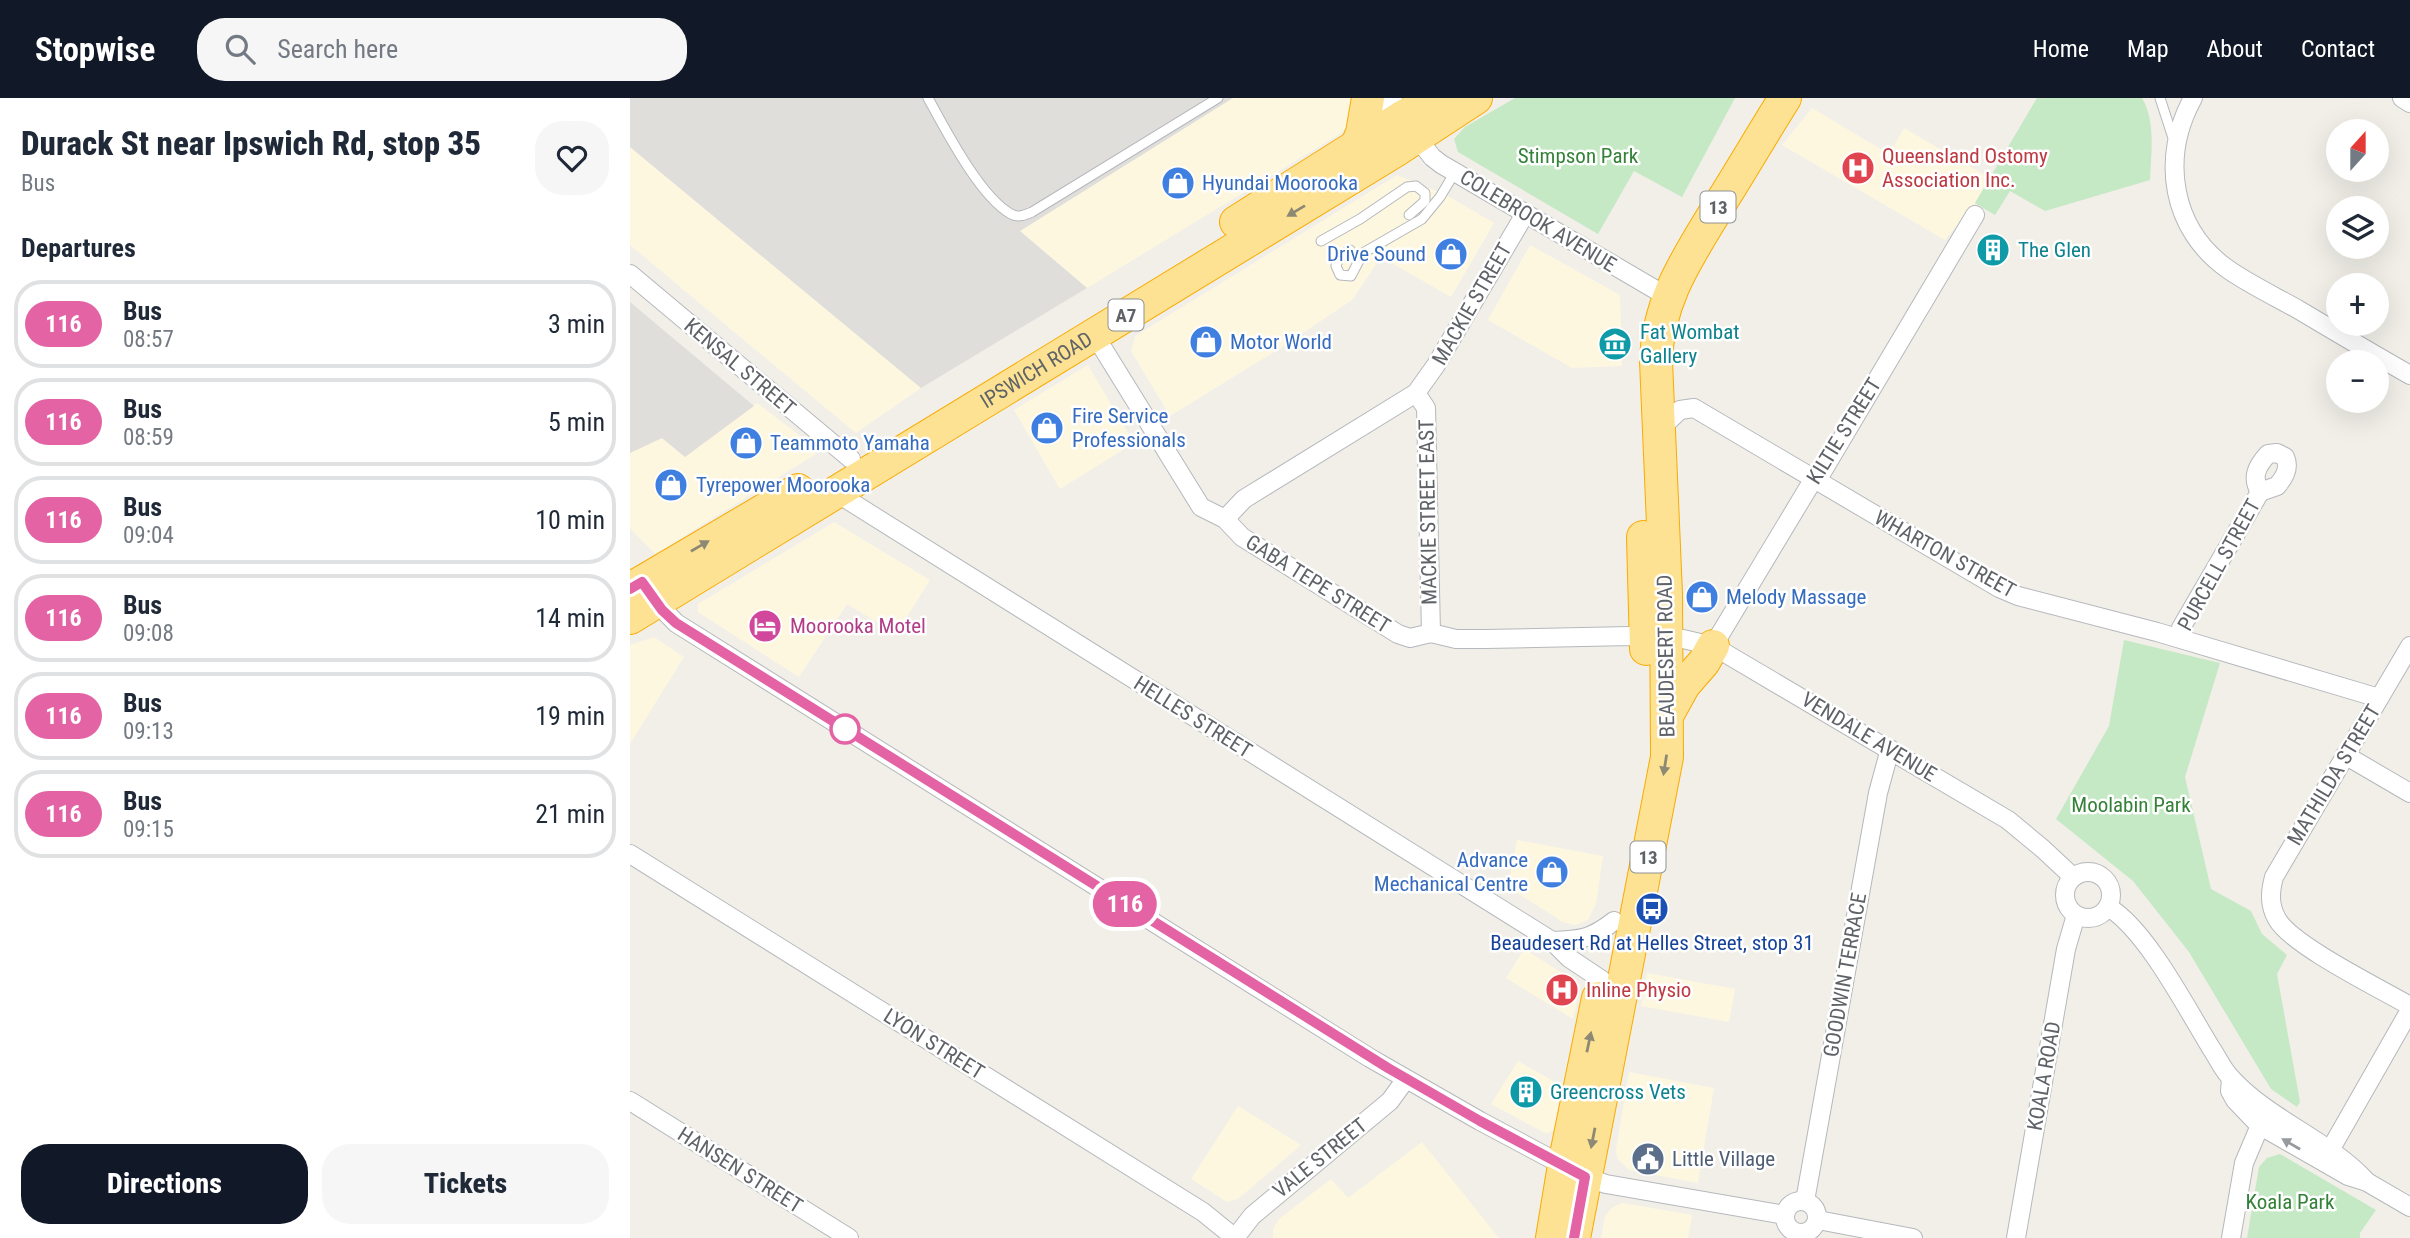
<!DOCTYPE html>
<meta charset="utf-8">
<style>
:root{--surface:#fff;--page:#f6f6f7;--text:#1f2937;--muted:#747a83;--line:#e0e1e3;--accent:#111827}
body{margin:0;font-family:"Roboto Condensed",sans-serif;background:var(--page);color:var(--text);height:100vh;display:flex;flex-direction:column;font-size:26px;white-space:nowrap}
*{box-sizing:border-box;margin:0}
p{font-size:23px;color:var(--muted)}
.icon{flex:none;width:38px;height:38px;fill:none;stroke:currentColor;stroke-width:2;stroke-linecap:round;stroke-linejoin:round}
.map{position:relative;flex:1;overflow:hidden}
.drawer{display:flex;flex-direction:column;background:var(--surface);width:630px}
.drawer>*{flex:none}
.badge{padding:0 14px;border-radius:23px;font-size:24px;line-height:46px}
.needle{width:46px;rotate:21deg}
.tools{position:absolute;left:1696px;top:21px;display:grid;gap:14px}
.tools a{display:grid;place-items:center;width:63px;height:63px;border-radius:50%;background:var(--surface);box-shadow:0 7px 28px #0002;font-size:35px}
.map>.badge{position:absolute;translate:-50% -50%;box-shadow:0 0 0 4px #fff}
h2{padding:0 21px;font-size:26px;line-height:63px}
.round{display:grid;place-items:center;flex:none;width:74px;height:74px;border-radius:28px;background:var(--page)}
.headline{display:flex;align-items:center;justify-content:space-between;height:119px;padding:0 21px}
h1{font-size:33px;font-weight:800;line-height:52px}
.primary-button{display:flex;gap:14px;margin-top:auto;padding:14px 21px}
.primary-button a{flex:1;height:80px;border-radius:28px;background:var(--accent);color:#fff;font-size:28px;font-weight:800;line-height:80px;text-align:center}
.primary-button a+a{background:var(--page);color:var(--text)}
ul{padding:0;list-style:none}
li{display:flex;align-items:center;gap:21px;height:88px;margin:0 14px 10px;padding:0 7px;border:4px solid var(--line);border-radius:28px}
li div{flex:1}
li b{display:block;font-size:26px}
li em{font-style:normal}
li .badge{min-width:77px;font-weight:700;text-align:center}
header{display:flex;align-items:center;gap:42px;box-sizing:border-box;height:98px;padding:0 35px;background:var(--accent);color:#fff}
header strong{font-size:33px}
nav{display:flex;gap:38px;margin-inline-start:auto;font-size:24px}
.search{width:490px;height:63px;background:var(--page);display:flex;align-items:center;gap:18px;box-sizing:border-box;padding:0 24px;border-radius:28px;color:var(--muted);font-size:26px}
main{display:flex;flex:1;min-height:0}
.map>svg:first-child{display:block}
</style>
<header>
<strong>Stopwise</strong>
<div class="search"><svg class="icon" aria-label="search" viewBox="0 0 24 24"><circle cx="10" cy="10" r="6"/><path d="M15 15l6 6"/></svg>Search here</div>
<nav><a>Home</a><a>Map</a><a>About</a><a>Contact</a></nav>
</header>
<main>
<section class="drawer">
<div class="headline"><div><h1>Durack St near Ipswich Rd, stop 35</h1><p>Bus</p></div><a class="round"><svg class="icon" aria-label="heart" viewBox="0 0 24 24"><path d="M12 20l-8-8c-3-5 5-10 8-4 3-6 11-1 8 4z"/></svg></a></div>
<h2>Departures</h2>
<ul>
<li><span class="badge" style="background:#e463a4;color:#fff">116</span><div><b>Bus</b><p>08:57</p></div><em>3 min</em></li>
<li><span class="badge" style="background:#e463a4;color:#fff">116</span><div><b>Bus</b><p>08:59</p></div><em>5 min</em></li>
<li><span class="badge" style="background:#e463a4;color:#fff">116</span><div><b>Bus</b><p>09:04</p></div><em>10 min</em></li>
<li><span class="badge" style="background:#e463a4;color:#fff">116</span><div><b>Bus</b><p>09:08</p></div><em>14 min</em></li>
<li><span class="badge" style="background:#e463a4;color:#fff">116</span><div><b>Bus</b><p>09:13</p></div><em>19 min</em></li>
<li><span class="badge" style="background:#e463a4;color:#fff">116</span><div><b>Bus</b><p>09:15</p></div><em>21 min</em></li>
</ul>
<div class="primary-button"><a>Directions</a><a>Tickets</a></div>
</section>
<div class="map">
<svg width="1780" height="1140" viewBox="0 0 1780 1140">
<rect width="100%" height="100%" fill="#f1efe8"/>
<g fill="#fef7e0">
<path d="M603 0H728L723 24 708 37 457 190 390 133Z"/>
<path d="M1182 10 1259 56 1274 30 1360 80 1345 105 1315 142 1152 47Z"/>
<path d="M0 49 291 290 226 335 180 297 0 147Z"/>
<path d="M767 77 816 97 864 125 821 199 751 159 722 202 649 251 540 318 501 253 505 238Z"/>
<path d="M900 147 990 197 992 268 942 270 858 222Z"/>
<path d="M458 267 504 345 430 391 384 312Z"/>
<path d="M127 305 174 341 186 356 25 456 0 430V355L32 340 55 359Z"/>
<path d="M204 424 300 482 266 536 217 506 169 579 68 514V506Z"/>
<path d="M24 539 54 559 0 646V547Z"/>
<path d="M887 742 973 758 966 806 958 822 945 827 933 824 878 789Z"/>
<path d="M894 851 951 887 943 921 876 880Z"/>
<path d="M1017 875 1105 891 1099 924 1011 908Z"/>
<path d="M888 963 932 988 924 1032 917 1036 861 1006Z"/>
<path d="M999 974 1084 990 1068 1085 999 1072 987 1060 986 1051Z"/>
<path d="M608 1008 671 1047 608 1101 597 1104 561 1081Z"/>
<path d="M792 1044 869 1140H643V1131L649 1121 701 1081 718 1100Z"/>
<path d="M993 1105 1062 1117 1058 1140H971L975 1118 983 1109Z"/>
</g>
<g fill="#e0deda">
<path d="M0 0H603L390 133 457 190 291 290 0 49Z"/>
<path d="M0 204 124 308 55 359 32 340 0 355Z"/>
</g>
<g fill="#c5e8c5">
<path d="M885 0H1105L1052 99 1004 73 968 136 828 54 824 41 835 29Z"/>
<path d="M1407 0H1512C1526 24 1521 55 1520 82L1415 113 1380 93 1365 117 1345 105Z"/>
<path d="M1494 542 1590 565 1555 679 1581 791 1621 813 1632 836 1657 857 1647 876 1670 1004 1667 1009 1641 991 1559 854 1503 783 1426 721 1479 628Z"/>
<path d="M1650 1056 1746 1112 1730 1135V1140H1617L1629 1069 1637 1060Z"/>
</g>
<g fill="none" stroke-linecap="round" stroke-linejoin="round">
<defs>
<g id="lane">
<path d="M298 0C315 31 350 99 381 116 388 120 395 117 402 114L588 0"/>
<path d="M1530 0 1544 43"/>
<path d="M691 143 730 121 777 89 786 88 795 95V103L779 117"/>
<path d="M720 152 709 159 706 168 710 177 721 178 733 155 792 121 810 99 825 74"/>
</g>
<g id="street">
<path d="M1563 0C1530 60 1541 132 1599 172 1621 187 1646 199 1669 212 1706 234 1743 256 1780 277"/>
<path d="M1772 0 1780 5"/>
<path d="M786 38 802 59 811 66 1038 199"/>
<path d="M0 176 221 361"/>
<path d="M464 236 571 409 595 421 612 439 768 536 780 540 801 535 826 541H855L1000 538 1053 541 1083 548 1378 722 1413 751 1443 779"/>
<path d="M786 295 796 310 801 535"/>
<path d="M1030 331 1050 312 1064 310 1369 490 1388 498 1527 534 1749 600"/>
<path d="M1647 355 1655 359C1660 370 1655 379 1647 388L1630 394C1621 379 1627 368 1638 356Z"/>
<path d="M205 394 922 843 939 860 972 882"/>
<path d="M595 421 614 401 786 295 806 267 895 116"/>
<path d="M26 504 46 525 740 960 850 1023 955 1079 976 1086 1155 1117"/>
<path d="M1549 540 1551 530 1630 394"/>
<path d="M1083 548 1180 387 1191 376 1345 117"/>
<path d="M1780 548 1644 779C1640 794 1639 807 1647 821 1661 847 1751 891 1780 908"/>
<path d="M1715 657 1780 695"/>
<path d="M0 756 573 1114 605 1140"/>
<circle cx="1458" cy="797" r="23"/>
<path d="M1478 809C1516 831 1557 911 1581 950 1588 960 1593 973 1602 981 1641 1023 1699 1042 1737 1084"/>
<path d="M922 843C951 842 961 841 984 823"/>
<path d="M1601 981 1600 993 1605 1002 1629 1027 1718 1078 1737 1084 1780 1109"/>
<path d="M0 1003 219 1140"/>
<path d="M1695 1061 1780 912"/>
<circle cx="1171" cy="1119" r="16"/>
<path d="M1175 1103 1248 695 1260 651"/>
<path d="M1188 1122 1283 1140"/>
<path d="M605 1140 622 1118 760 1003 776 981"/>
<path d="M1386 1140 1436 851 1446 817"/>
<path d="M1601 1140 1614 1065 1634 1018"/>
</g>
<path id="secondary" d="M756 0 782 32"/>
<g id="highway">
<path d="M726 49 732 35 738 0"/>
<path d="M606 124 772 19 808 0"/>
<path d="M1013 439 1016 551"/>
<path d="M0 491 168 392"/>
<path id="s1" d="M0 520 765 53 846 0"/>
<path d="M1038 616 1054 587 1074 564 1083 548"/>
<path d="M922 1140 934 1067 968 900"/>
<path d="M944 1140 1037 659 1036 496 1026 263C1028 200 1059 158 1090 106 1112 71 1133 35 1155 0"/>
</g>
</defs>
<use href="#lane" stroke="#b5b8bc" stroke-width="11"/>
<use href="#street" stroke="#b5b8bc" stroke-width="20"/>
<use href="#secondary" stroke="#b6babf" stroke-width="27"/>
<use href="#highway" stroke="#f9ab00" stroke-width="34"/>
<use href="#lane" stroke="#fff" stroke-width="9"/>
<use href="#street" stroke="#fff" stroke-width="18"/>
<use href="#secondary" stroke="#fff" stroke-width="24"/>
<use href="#highway" stroke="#fde293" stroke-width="32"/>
</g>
<defs><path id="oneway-solid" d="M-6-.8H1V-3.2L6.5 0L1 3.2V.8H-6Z" transform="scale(1.75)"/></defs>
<g fill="#8e8975">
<use href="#oneway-solid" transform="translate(666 113) rotate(149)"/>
<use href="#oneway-solid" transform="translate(70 448) rotate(-30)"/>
<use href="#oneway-solid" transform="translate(1035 667) rotate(99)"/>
<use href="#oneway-solid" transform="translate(959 944) rotate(-78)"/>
<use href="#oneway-solid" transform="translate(963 1040) rotate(101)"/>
</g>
<use fill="#979a9d" href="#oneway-solid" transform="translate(1661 1046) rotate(-150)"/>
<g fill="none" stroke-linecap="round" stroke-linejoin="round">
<defs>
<path id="line" d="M0 491 12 484 32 512 46 525 758 970 850 1023 955 1079 944 1140"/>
</defs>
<use href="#line" stroke="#fff" stroke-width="16"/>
<use href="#line" stroke="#e463a4" stroke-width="10"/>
</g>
<defs>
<symbol id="hospital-disc" viewBox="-11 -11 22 22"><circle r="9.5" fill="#e0444e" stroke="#fff"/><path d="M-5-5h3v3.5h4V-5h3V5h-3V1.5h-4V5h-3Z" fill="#fff"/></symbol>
<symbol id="shop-disc" viewBox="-11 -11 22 22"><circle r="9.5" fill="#3f7fe0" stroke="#fff"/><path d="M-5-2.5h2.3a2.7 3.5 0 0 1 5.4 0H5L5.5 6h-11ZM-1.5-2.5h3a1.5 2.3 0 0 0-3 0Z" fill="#fff"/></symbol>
<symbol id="building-disc" viewBox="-11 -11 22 22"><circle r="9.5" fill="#0f9aa8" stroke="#fff"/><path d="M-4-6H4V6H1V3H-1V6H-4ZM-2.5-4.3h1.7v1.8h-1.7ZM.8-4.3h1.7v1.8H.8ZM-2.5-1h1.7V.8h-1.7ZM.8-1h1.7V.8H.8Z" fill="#fff"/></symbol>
<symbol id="museum-disc" viewBox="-11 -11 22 22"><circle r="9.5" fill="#0f9aa8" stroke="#fff"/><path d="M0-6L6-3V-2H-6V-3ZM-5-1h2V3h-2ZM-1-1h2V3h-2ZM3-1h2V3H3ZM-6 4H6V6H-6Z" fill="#fff"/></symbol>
<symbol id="hotel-disc" viewBox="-11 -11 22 22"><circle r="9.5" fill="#d1479c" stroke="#fff"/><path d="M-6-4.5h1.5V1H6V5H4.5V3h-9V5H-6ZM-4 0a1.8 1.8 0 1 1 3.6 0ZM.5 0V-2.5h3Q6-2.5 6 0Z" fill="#fff"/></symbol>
<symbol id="bus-disc" viewBox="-11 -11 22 22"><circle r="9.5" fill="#1a4fb4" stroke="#fff"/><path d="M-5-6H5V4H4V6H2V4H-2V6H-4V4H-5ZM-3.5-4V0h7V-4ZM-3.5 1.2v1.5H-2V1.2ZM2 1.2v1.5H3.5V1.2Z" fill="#fff"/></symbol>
<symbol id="civic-disc" viewBox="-11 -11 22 22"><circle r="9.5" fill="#5c6f8a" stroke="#fff"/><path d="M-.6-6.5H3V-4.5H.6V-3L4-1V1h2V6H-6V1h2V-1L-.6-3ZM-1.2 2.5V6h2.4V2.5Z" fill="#fff"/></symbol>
</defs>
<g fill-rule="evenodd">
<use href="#hospital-disc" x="1209" y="51" width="38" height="38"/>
<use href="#shop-disc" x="529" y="66" width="38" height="38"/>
<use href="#building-disc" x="1344" y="133" width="38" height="38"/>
<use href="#shop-disc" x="802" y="137" width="38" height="38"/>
<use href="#shop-disc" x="557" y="225" width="38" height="38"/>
<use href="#museum-disc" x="966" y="227" width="38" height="38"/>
<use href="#shop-disc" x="398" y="311" width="38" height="38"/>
<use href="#shop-disc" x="97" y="326" width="38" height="38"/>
<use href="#shop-disc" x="22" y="368" width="38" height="38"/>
<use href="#shop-disc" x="1053" y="480" width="38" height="38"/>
<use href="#hotel-disc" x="116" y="509" width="38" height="38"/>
<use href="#shop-disc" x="903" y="755" width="38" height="38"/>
<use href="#bus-disc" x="1003" y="792" width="38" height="38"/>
<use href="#hospital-disc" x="913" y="873" width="38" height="38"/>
<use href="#building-disc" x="877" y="975" width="38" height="38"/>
<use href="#civic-disc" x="999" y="1042" width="38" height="38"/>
</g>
<circle fill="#fff" stroke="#e463a4" stroke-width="3.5" cx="215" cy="631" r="14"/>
<g text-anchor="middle" stroke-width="5" stroke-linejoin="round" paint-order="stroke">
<g fill="#fff" stroke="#8f9295" stroke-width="2">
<rect x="1070.5" y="93.5" width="35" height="31" rx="5"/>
<rect x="478.5" y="201.5" width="35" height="31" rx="5"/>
<rect x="1000.5" y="743.5" width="35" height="31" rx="5"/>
</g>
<g font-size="19" font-weight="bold" fill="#5f6368">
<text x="1088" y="116">13</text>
<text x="496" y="224">A7</text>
<text x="1018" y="766">13</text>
</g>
<g font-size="21" fill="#348238" stroke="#fff">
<text x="948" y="65">Stimpson Park</text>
<text x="1501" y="714">Moolabin Park</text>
<text x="1660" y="1111">Koala Park</text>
</g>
<g font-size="21" fill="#be3a42" stroke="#fff" text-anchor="start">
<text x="1252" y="65">Queensland Ostomy<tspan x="1252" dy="24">Association Inc.</tspan></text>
<text x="956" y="899">Inline Physio</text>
</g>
<g font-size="21" fill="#366cbe" stroke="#fff" text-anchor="start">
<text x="572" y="92">Hyundai Moorooka</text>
<text x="796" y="163" text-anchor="end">Drive Sound</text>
<text x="600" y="251">Motor World</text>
<text x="442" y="325">Fire Service<tspan x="442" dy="24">Professionals</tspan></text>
<text x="140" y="352">Teammoto Yamaha</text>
<text x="66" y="394">Tyrepower Moorooka</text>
<text x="1096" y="506">Melody Massage</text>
<text x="898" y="769" text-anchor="end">Advance<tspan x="898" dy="24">Mechanical Centre</tspan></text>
</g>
<g font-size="21" fill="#5f6368" stroke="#fff">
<text transform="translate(908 123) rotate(31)" y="7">COLEBROOK AVENUE</text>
<text transform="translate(842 206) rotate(-60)" y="7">MACKIE STREET</text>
<text transform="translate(110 269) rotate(40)" y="7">KENSAL STREET</text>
<text dy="7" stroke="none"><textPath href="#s1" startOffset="476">IPSWICH ROAD</textPath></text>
<text transform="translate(1214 333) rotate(-58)" y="7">KILTIE STREET</text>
<text transform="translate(798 414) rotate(-91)" y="7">MACKIE STREET EAST</text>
<text transform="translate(1315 456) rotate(29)" y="7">WHARTON STREET</text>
<text transform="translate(1589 467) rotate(-61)" y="7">PURCELL STREET</text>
<text transform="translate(688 486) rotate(32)" y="7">GABA TEPE STREET</text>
<text transform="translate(1036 558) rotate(-91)" y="7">BEAUDESERT ROAD</text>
<text transform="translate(563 619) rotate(32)" y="7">HELLES STREET</text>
<text transform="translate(1239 639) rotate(31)" y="7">VENDALE AVENUE</text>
<text transform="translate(1704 677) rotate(-59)" y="7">MATHILDA STREET</text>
<text transform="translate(1215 877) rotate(-80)" y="7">GOODWIN TERRACE</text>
<text transform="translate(304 946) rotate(32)" y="7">LYON STREET</text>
<text transform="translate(1414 978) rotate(-80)" y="7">KOALA ROAD</text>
<text transform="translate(690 1060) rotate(-39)" y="7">VALE STREET</text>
<text transform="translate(110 1072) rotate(32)" y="7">HANSEN STREET</text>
</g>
<g font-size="21" fill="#0d838f" stroke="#fff" text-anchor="start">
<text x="1388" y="159">The Glen</text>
<text x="1010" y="241">Fat Wombat<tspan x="1010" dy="24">Gallery</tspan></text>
<text x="920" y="1001">Greencross Vets</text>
</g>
<g font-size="21" fill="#b23c85" stroke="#fff" text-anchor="start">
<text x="160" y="535">Moorooka Motel</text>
</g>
<g font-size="21" fill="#164399" stroke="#fff">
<text x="1022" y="852">Beaudesert Rd at Helles Street, stop 31</text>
</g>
<g font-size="21" fill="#4e5e75" stroke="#fff" text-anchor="start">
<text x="1042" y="1068">Little Village</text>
</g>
</g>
</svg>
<div class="tools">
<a><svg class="needle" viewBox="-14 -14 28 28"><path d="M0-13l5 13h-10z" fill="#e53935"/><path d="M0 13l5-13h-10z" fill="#747a83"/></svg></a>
<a><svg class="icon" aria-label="layers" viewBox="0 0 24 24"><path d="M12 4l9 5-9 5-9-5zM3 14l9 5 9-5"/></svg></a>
<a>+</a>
<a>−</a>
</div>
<b class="badge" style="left:495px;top:806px;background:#e463a4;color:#fff">116</b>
</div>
</main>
